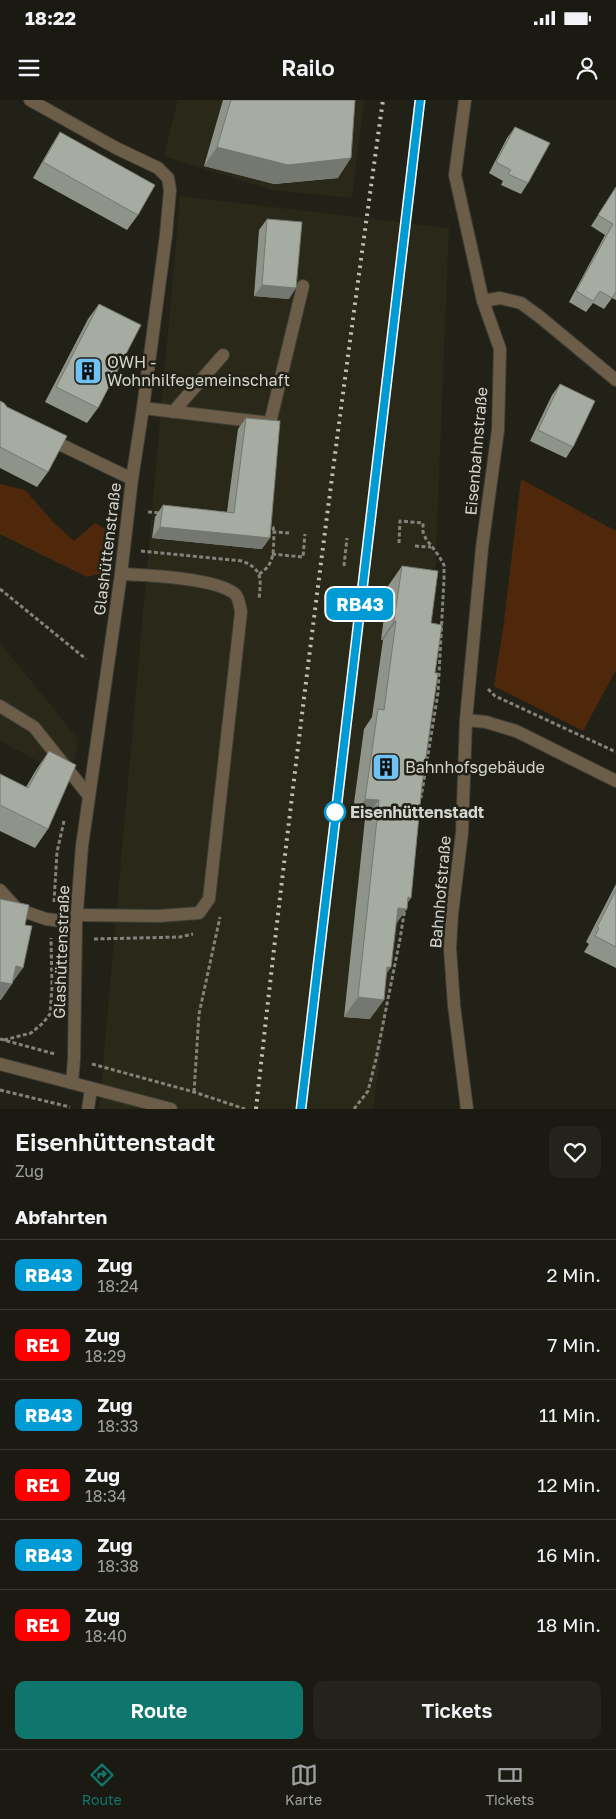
<!DOCTYPE html>
<html lang="de">
<meta charset="utf-8">
<style>
:root{--surface:#1a1912;--page:#23221b;--text:#f1f3f6;--muted:#9fa09f;--line:#383832;--accent:#0f766e}
body{margin:0;font-family:"Golos Text",sans-serif;background:var(--page);color:var(--text);height:100vh;display:flex;flex-direction:column;font-size:19px;white-space:nowrap}
*{box-sizing:border-box;margin:0}
p{font-size:16px;color:var(--muted)}
.icon{flex:none;width:28px;height:28px;fill:none;stroke:currentColor;stroke-width:2;stroke-linecap:round;stroke-linejoin:round}
.map{position:relative;height:1009px;overflow:hidden}
.sheet{display:flex;flex-direction:column;background:var(--surface);flex:1}
.sheet>*{flex:none}
.badge{padding:0 10px;border-radius:8px;font-size:18px;line-height:32px}
.map>.badge{position:absolute;translate:-50% -50%;box-shadow:0 0 0 2px #fff}
h2{padding:0 15px;font-size:19px;line-height:45px}
.round{display:grid;place-items:center;flex:none;width:52px;height:52px;border-radius:10px;background:var(--page)}
.headline{display:flex;align-items:center;justify-content:space-between;height:85px;padding:0 15px}
h1{font-size:24px;font-weight:600;line-height:38px}
.cta{display:flex;gap:10px;margin-top:auto;padding:10px 15px}
.cta a{flex:1;height:58px;border-radius:10px;background:var(--accent);color:#fff;font-size:20px;font-weight:600;line-height:58px;text-align:center}
.cta a+a{background:var(--page);color:var(--text)}
ul{padding:0;list-style:none}
li{display:flex;align-items:center;gap:15px;height:70px;padding:0 15px;border-top:1px solid var(--line)}
li div{flex:1}
li b{display:block;font-size:19px}
li em{font-style:normal}
li .badge{min-width:55px;font-weight:700;text-align:center}
.status{display:flex;justify-content:space-between;align-items:center;height:35px;padding:0 25px;background:var(--surface);direction:ltr}
.status svg{height:14px;fill:currentColor}
header{display:flex;justify-content:space-between;align-items:center;height:65px;padding:0 15px;background:var(--surface);font-size:22px;font-weight:600}
.menu{display:flex;justify-content:space-around;align-items:center;height:70px;border-top:1px solid var(--line);background:var(--surface);font-size:14px;color:var(--muted)}
.menu a{display:grid;justify-items:center;gap:2px}
.menu .on{color:var(--accent)}
.map>svg:first-child{display:block}
</style>
<div class="status"><b>18:22</b><svg viewBox="0 0 49 12"><path d="M0 12V9h3v3zM5 12V6h3v6zM10 12V3h3v9zM15 12V0h3v12zM26 1h20v11H26zM47 4h2v5h-2z"/></svg></div>
<header><svg class="icon" aria-label="menu" viewBox="0 0 24 24"><path d="M4 6h16M4 12h16M4 18h16"/></svg>Railo<svg class="icon" aria-label="person" viewBox="0 0 24 24"><circle cx="12" cy="8" r="4"/><path d="M4 21q1-7 8-7t8 7"/></svg></header>
<div class="map">
<svg width="616" height="1009" viewBox="0 0 616 1009">
<rect width="100%" height="100%" fill="#222118"/>
<g fill="#292819">
<path d="M178 0H364L352 98 271 90 164 56Z"/>
<path d="M180 96 449 128 430 601 373 1009H99Z"/>
<path d="M0 543 79 640 69 678 0 641Z"/>
</g>
<g fill="#4f280c">
<path d="M521 379 616 431V570L583 631 494 586 503 529Z"/>
<path d="M0 384 25 390 54 423 74 441 95 423 113 433 103 473 87 477 0 434Z"/>
</g>
<g fill="none" stroke-linecap="round" stroke-linejoin="round">
<defs>
<g id="service">
<path d="M143 308 270 323 303 186"/>
<path d="M173 312 223 255"/>
<path d="M47 338 132 379"/>
<path d="M0 606 34 627 89 696"/>
<path d="M0 790 17 809 46 819 76 823"/>
<path d="M77 815 159 816 199 813 209 799 241 512C240 506 239 498 235 494 216 478 147 475 121 474"/>
</g>
<g id="minor">
<path d="M30 0 116 48 158 68 168 78 170 90 166 135 143 308 132 379 121 474 82 746 76 823 74 959 72 983"/>
<path d="M465 0 455 75 483 201 500 249 498 330 482 448 466 620"/>
<path d="M483 201 500 198 521 203 540 217 616 280"/>
<path d="M88 1009 91 989"/>
</g>
<g id="tertiary">
<path d="M0 964 171 1009"/>
<path d="M467 1009 454 905 450 848 452 814 462 733 466 620 486 622 516 631 616 681"/>
</g>
</defs>
<use href="#service" stroke="#3f3e35" stroke-width="14"/>
<use href="#minor" stroke="#3f3e35" stroke-width="14"/>
<use href="#tertiary" stroke="#3f3e35" stroke-width="14"/>
<g stroke="#83837b" stroke-width="3" stroke-dasharray="4 2.5" stroke-linecap="butt">
<path d="M148 412 161 413"/>
<path d="M267 424 273 427 274 432"/>
<path d="M399 443 400 421 423 423V432L426 439 439 456 444 465V479L438 593 421 698"/>
<path d="M415 446 431 447"/>
<path d="M141 451 242 461C263 469 261 479 259 499"/>
<path d="M272 454 303 457 305 434"/>
<path d="M344 466 347 438"/>
<path d="M259 474C276 464 273 449 274 432L289 433"/>
<path d="M0 489 86 559"/>
<path d="M488 589 495 596 616 652"/>
<path d="M54 802 57 752 64 721"/>
<path d="M94 839 180 837 193 834"/>
<path d="M0 939 55 954"/>
<path d="M4 940 31 933 43 923 50 914 52 886 51 838"/>
<path d="M92 964 194 992 245 1009"/>
<path d="M0 990 70 1007"/>
<path d="M194 992 199 914 220 817"/>
<path d="M354 1009 368 991 376 959 400 839 405 808"/>
</g>
<use href="#service" stroke="#6b5d48" stroke-width="12"/>
<use href="#minor" stroke="#6b5d48" stroke-width="12"/>
<use href="#tertiary" stroke="#6b5d48" stroke-width="12"/>
<g stroke="#bebeb7" stroke-width="4" stroke-dasharray="2.5 5" stroke-linecap="butt">
<path d="M256 1009C293 672 336 336 383 0"/>
<path d="M301 1009 420 0"/>
</g>
</g>
<g fill="#8f948a">
<path d="M223 0H355L338 78 274 84 204 66Z"/>
<path d="M515 27 528 83 521 94 501 85 503 81 489 73 507 38Z"/>
<path d="M60 32 138 115 127 130 33 78 50 48Z"/>
<path d="M616 87V200L612 198 604 209 593 203 586 212 569 202 605 135 591 126Z"/>
<path d="M267 119 289 199 254 196 259 130Z"/>
<path d="M99 204 98 308 87 323 45 302 88 219Z"/>
<path d="M560 284 573 347 566 358 530 341 552 295Z"/>
<path d="M0 301 48 372 37 387 0 368Z"/>
<path d="M246 318 262 449 152 438 155 417 163 405 227 412 238 329Z"/>
<path d="M402 466 431 523 435 573 422 685 411 798 407 803V809L396 823 386 875 370 919 344 917 365 719 352 718 364 629 372 617 383 540H381L388 486Z"/>
<path d="M49 651 48 729 35 748 0 731V674L26 687 36 670Z"/>
<path d="M616 784V868L584 852 589 844 586 842Z"/>
</g>
<g fill="#747871">
<path d="M217 47 351 58 338 78 274 84 204 66Z"/>
<path d="M262 185 296 188 289 199 254 196Z"/>
<path d="M160 427 270 438 262 449 152 438Z"/>
<path d="M394 521H396L383 540H381Z"/>
<path d="M365 699 379 700 365 719 352 718Z"/>
<path d="M408 797 411 798 403 809H407L393 828 398 808Z"/>
<path d="M16 866 23 868 12 883 5 882Z"/>
<path d="M387 867H391L378 887Z"/>
<path d="M0 882 12 884 1 900H0Z"/>
<path d="M358 897 384 900 370 919 344 917Z"/>
</g>
<g fill="#a6aca1" stroke="#747871">
<path d="M231 0H355L351 58 288 65 217 47Z"/>
<path d="M515 27 550 43 528 83 508 74 511 70 496 62Z"/>
<path d="M60 32 155 85 138 115 43 62Z"/>
<path d="M616 87V192L612 198 600 191 593 201 576 191 613 124 598 115Z"/>
<path d="M267 119 302 122 296 188 262 185Z"/>
<path d="M99 204 141 225 98 308 56 287Z"/>
<path d="M560 284 595 301 573 347 538 330Z"/>
<path d="M0 301 4 303 7 307 67 336 48 372 0 347Z"/>
<path d="M246 318 280 321 270 438 160 427 163 405 234 413Z"/>
<path d="M402 466 438 471 431 523 442 525 435 573H438L422 685 411 798 408 797 407 809 398 808 391 867H387L384 900 358 897 379 700 365 699 378 609 384 610 396 521H394Z"/>
<path d="M49 651 76 665 48 729 0 705V674L28 688Z"/>
<path d="M616 790V847L595 836 599 828 597 827Z"/>
<path d="M0 799 29 805 25 825 32 826 23 868 16 866 12 884 0 882Z"/>
</g>
<g fill="none" stroke-linecap="round" stroke-linejoin="round">
<defs>
<path id="line" d="M301 1009 420 0"/>
</defs>
<use href="#line" stroke="#fff" stroke-width="11"/>
<use href="#line" stroke="#009bd5" stroke-width="8"/>
</g>
<defs>
<symbol id="building-square" viewBox="-11 -11 22 22"><rect x="-9" y="-9" width="18" height="18" rx="4" fill="#70c1f4" stroke="#222118"/><path d="M-4-6H4V6H1V3H-1V6H-4ZM-2.5-4.3h1.7v1.8h-1.7ZM.8-4.3h1.7v1.8H.8ZM-2.5-1h1.7V.8h-1.7ZM.8-1h1.7V.8H.8Z" fill="#111"/></symbol>
</defs>
<g fill-rule="evenodd">
<use href="#building-square" x="72" y="255" width="32" height="32"/>
<use href="#building-square" x="370" y="651" width="32" height="32"/>
</g>
<circle fill="#fff" stroke="#009bd5" stroke-width="2.5" cx="335" cy="712" r="10"/>
<g text-anchor="middle" stroke-width="5" stroke-linejoin="round" paint-order="stroke">
<g font-size="16" fill="#d5d5cf" stroke="#222118" text-anchor="start">
<text x="107" y="268">OWH -<tspan x="107" dy="18">Wohnhilfegemeinschaft</tspan></text>
<text x="405" y="673">Bahnhofsgebäude</text>
</g>
<g font-size="16" fill="#d5d5cf" stroke="#222118">
<text transform="translate(476 351) rotate(-85)" y="6">Eisenbahnstraße</text>
<text transform="translate(107 449) rotate(-83)" y="6">Glashüttenstraße</text>
<text transform="translate(440 792) rotate(-85)" y="6">Bahnhofstraße</text>
<text transform="translate(61 852) rotate(-88)" y="6">Glashüttenstraße</text>
</g>
<g font-size="16" font-weight="bold" fill="#d5d5cf" stroke="#222118" text-anchor="start">
<text x="350" y="718">Eisenhüttenstadt</text>
</g>
</g>
</svg>
<b class="badge" style="left:360px;top:504px;background:#009bd5;color:#fff">RB43</b>
</div>
<section class="sheet">
<div class="headline"><div><h1>Eisenhüttenstadt</h1><p>Zug</p></div><a class="round"><svg class="icon" aria-label="heart" viewBox="0 0 24 24"><path d="M12 20l-8-8c-3-5 5-10 8-4 3-6 11-1 8 4z"/></svg></a></div>
<h2>Abfahrten</h2>
<ul>
<li><span class="badge" style="background:#009bd5;color:#fff">RB43</span><div><b>Zug</b><p>18:24</p></div><em>2 Min.</em></li>
<li><span class="badge" style="background:#f00;color:#fff">RE1</span><div><b>Zug</b><p>18:29</p></div><em>7 Min.</em></li>
<li><span class="badge" style="background:#009bd5;color:#fff">RB43</span><div><b>Zug</b><p>18:33</p></div><em>11 Min.</em></li>
<li><span class="badge" style="background:#f00;color:#fff">RE1</span><div><b>Zug</b><p>18:34</p></div><em>12 Min.</em></li>
<li><span class="badge" style="background:#009bd5;color:#fff">RB43</span><div><b>Zug</b><p>18:38</p></div><em>16 Min.</em></li>
<li><span class="badge" style="background:#f00;color:#fff">RE1</span><div><b>Zug</b><p>18:40</p></div><em>18 Min.</em></li>
</ul>
<div class="cta"><a>Route</a><a>Tickets</a></div>
</section>
<nav class="menu">
<a class="on"><svg class="icon" aria-label="directions" viewBox="0 0 24 24"><path d="M12 3l9 9-9 9-9-9zM9 14v-3h6M13 9l2 2-2 2"/></svg>Route</a>
<a><svg class="icon" aria-label="map" viewBox="0 0 24 24"><path d="M3 6l6-2 6 2 6-2v14l-6 2-6-2-6 2zM9 4v14M15 6v14"/></svg>Karte</a>
<a><svg class="icon" aria-label="tickets" viewBox="0 0 24 24"><path d="M3 7h18v10H3zM15 7v10"/></svg>Tickets</a>
</nav>
